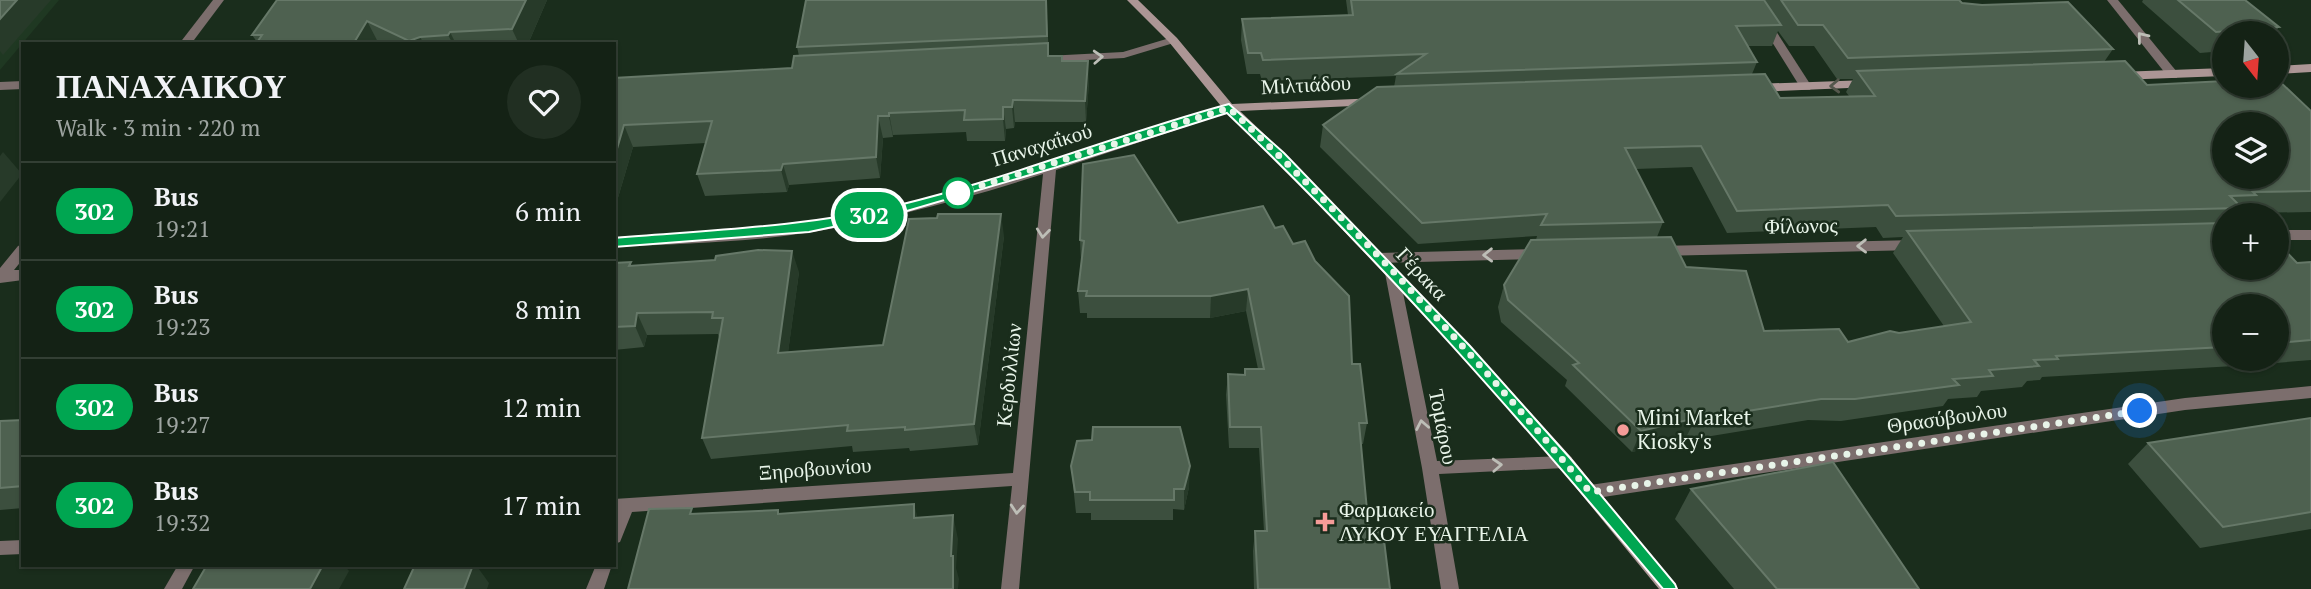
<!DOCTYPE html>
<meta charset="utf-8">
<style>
:root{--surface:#142215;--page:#212f22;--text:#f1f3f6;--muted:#9da4a0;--line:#333f34}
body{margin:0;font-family:"PT Serif",serif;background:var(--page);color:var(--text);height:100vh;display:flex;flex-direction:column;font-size:26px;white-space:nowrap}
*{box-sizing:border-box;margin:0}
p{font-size:23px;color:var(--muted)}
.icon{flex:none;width:38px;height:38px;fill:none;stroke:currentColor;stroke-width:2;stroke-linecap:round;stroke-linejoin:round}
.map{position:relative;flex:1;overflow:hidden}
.panel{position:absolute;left:21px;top:42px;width:595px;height:525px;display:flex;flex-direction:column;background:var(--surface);border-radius:0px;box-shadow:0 2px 5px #0004,0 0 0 2px var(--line)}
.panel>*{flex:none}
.badge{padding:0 14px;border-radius:23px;font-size:24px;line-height:46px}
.needle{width:46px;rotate:163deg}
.tools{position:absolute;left:2212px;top:21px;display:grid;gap:14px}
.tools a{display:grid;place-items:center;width:77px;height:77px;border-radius:50%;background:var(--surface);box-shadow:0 2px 5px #0004,0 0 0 2px var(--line);font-size:35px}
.you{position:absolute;width:35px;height:35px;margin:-18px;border:5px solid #fff;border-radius:50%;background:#1a73e8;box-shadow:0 0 0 10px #1a73e833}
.map>.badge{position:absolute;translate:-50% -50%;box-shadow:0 0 0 4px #fff}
.round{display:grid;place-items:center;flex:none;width:74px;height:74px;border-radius:37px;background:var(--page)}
.headline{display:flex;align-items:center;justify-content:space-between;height:119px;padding:0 35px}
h1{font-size:33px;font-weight:800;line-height:52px}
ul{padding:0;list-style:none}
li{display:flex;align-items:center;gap:21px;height:98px;padding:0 35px;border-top:2px solid var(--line)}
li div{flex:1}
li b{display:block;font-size:26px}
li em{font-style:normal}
li .badge{min-width:77px;font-weight:700;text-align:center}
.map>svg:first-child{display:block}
</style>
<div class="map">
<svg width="2311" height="589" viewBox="0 0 2311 589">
<rect width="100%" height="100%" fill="#1a2d1c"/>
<path fill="#1f3822" d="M0 0H59L0 70Z"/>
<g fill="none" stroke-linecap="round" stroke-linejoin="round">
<g fill="#7c6e6d" fill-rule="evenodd">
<path d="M213 0H224L191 44H179Z"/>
<path d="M1746 0H1756L1812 87 1810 90H1802Z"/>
<path d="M2107 0H2118L2177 72V78H2169Z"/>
<path d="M1173 37 1177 38V42L1124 58 1046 62 1040 59 1046 56 1123 52Z"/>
<path d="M23 81V89L0 90V82Z"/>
<path d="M1229 104 1235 108 1233 111 1056 170 1019 589H1001L1012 486 632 512 620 542 614 544V499L1013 473 1043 174C959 201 872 224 784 236 728 243 671 244 614 247V237L762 229 863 213 916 201 1018 173Z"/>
<rect x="2277" y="230" width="34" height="10"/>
<path d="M1915 240 1922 245 1915 250 1659 256 1652 251 1659 246Z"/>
<path d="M23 244V259L14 270H23V280L0 283V268L18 246Z"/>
<path d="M1541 249 1548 254 1541 259 1378 263 1371 258 1378 253Z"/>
<path d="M1392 268 1399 273 1437 461 1565 456 1571 457 1573 462 1571 467 1565 468 1439 474 1459 589H1441L1422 468 1385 273Z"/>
<path d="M2311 386V398L2185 410 1590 499 1584 497 1582 492 1584 487 1590 485 2185 398Z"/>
<path d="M23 540V554L0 555V541Z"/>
<path d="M178 565H195L182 589H164Z"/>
<path d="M596 565H612L604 589H586Z"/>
</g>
<g fill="#ac9695" fill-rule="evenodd">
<path d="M1127 0H1138L1177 38 1232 104 1379 98 1381 101 1375 105 1240 111 1284 153 1470 346 1571 457 1678 589H1659L1559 467 1460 354 1276 159 1225 111 1169 42Z"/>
<path d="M2311 64V72L2277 74V66Z"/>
<path d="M2224 68V76L2119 80 2113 76 2119 72Z"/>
<path d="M1868 80 1874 84 1872 87 1755 92 1749 88 1755 84Z"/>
</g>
</g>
<g fill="#3c4f3e" fill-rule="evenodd">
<path d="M277 0H547L528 44H256L257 42 252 35Z"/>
<path d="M1046 0 1049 56 1063 61 1089 82 1086 122H1015L1014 128 1006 129 1005 141H967L966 132 893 135V137L883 138 880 178 789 185 787 192 705 196 697 174 706 143 633 147 617 201H614V78L792 68 799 56 797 47Z"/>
<path d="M1346 0H1959L1962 3 2113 49 2104 62 2147 85 2311 111V212L2248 213 2250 215H2241L2243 214H2240L2238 215H2224V268L2311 262V360L2252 365 2042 377 2040 380 2027 381 2022 387 1981 391 1977 397 1948 399 1943 406 1841 421 1808 420 1687 440 1685 439 1632 452 1565 386 1567 380 1501 322 1498 307 1504 285 1536 240 1537 236 1418 244 1320 147 1323 125 1394 87 1396 76 1262 81 1260 74H1247L1241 40 1242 19 1348 15ZM1778 31 1789 46H1814L1837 79H1853L1846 92 1849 96 1780 98 1752 74 1757 62 1748 46H1772ZM1692 167 1727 233 1876 227 1883 238 1903 237 1893 253 1944 326 1848 342 1764 331 1686 267 1657 237 1663 222 1636 169ZM2224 306H2277V359H2224Z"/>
<path d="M2143 0H2245L2279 27 2274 33H2224V51L2200 53 2142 2Z"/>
<path d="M1178 223 1352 364 1367 423 1363 444H1361L1369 532 1390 589H1254L1253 551 1255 531H1264L1259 448H1229L1226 395 1228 374 1245 375V369H1258L1246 311 1210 318H1087V313H1080L1078 291 1081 262 1080 240Z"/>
<path d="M1004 236 978 445 910 451 909 448 853 452 852 446 711 459 702 438 719 338 718 334 647 335 644 347 614 350V263L632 266 799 272 788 352 883 345Z"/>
<path d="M2311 418V529L2200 548 2128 464 2148 443Z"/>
<path d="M23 420V508L0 510V421Z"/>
<path d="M1071 466 1189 487 1184 510 1173 509V520H1091V513H1076Z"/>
<path d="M1691 489 1919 589H1734L1675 519Z"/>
</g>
<g fill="#273a29">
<path d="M17 0H51L3 55 0 51V19Z"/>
<path d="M526 0H547L528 44H519L512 29Z"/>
<path d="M367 21 379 44H356L355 41Z"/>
<path d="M450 32 456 44H453L448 35Z"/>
<path d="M420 37 424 44H410L409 41Z"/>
<path d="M1088 61 1089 82 1086 122 1085 101Z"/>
<path d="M1013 100 1015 122 1014 128 1012 107Z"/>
<path d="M1003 107 1006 129 1005 141 1003 119Z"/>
<path d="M889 113 893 135V137L889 116Z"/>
<path d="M878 116 883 138 880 178 876 157Z"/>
<path d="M624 125 633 147 617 201 614 194V159Z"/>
<path d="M3 152 22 174 0 202V156Z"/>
<path d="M783 164 789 185 787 192 781 170Z"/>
<path d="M1001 214 1004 236 978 445 974 424Z"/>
<path d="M792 251 799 272 785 375 778 353Z"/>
<path d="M1248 289 1246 311 1210 318 1211 296Z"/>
<path d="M637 313 647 335 644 347 635 326Z"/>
<path d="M1696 418 1685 439 1632 452 1641 431Z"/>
<path d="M1190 466 1189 487 1184 510V489Z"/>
<path d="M914 504 920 527 914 518Z"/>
<path d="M953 515 958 539 956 568 959 579 958 589H953L951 556Z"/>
<path d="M323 565H344L349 571 339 589H310Z"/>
<path d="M473 565H476L489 583 487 589H464Z"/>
</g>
<g fill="#4e6150" stroke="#667868" stroke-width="2" fill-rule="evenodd">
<path d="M0 0H17L0 19Z"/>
<path d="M277 0H526L512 29 450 32 448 35 420 37 409 41 367 21 355 41 292 44H256L262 35H252Z"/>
<path d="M806 0H1046L1047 36 797 47Z"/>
<path d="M1351 0H1764L1781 25 1736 26 1757 62 1397 74 1426 54 1263 60 1261 53H1248L1242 19 1353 15Z"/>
<path d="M1781 0H1959L1962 3 1982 5 2068 2 2113 49 1848 58 1823 25H1798Z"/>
<path d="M2178 0H2245L2279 27 2216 32Z"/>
<path d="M1048 43V56H1062V61H1088L1085 101 1013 100 1012 107H1003V119L964 120 965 110 889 113V116H878L876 157 783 164 781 170 697 174 712 121 624 125 614 159V78L792 68 794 56Z"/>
<path d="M2125 61 2147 85 2224 81V86H2277V79L2311 111V191L2253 192 2256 195 2230 196 2242 208 1896 216 1888 205 1737 211 1701 146 1625 148 1663 222 1541 225 1547 214 1422 223 1323 125 1377 87 1765 74 1780 98 1875 96 1857 71ZM2224 124H2277V177H2224Z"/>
<path d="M1134 155 1178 223 1263 206 1275 228 1283 226 1293 244 1305 241 1315 261 1349 296 1352 364H1360L1367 423H1359L1369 532H1383L1390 589H1258L1255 531H1267L1261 427H1230L1228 374 1245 375V369H1264L1248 289 1211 296H1086L1087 291H1078L1084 241 1080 240 1083 164Z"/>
<path d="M938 214H1001L974 424 905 430V427L847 431 848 425 702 438 723 318H712L713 312 637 313 635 326 614 327V263L631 262 629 266 715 260 716 256 758 250 792 251 778 353 883 345 909 219 937 218Z"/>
<path d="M2224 223V268H2277V242L2297 263 2311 262V340L2277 343V306H2224V347L2056 356 2058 359 2034 360 2039 366 1989 370 1993 376 1953 379 1959 385 1855 399H1821L1698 419 1696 418 1641 431 1573 365 1579 363 1508 300 1504 285 1531 240 1671 237 1686 267 1746 271 1764 331 1839 329 1848 342 1890 331 1899 333 1971 322 1907 231Z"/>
<path d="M2311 418V512L2223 527 2148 443Z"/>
<path d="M23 420V486L0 488V421Z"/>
<path d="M1093 427H1180L1190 466 1184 489H1174V500H1090V492H1075L1071 466 1077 441 1092 440Z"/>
<path d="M1833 462 1919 589H1777L1691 489Z"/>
<path d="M914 504V518L953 515 951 556H953V589H628L649 509 692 508 690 514 778 510V514Z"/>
<path d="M207 565H323L310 589H193Z"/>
<path d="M415 565H473L464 589H404Z"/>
</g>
<defs><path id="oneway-chevron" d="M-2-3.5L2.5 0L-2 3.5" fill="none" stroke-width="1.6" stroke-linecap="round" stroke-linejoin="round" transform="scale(1.75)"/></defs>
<g stroke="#bdbeb7">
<use href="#oneway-chevron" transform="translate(2142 37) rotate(-129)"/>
<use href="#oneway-chevron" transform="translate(1098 57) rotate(-3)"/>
<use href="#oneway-chevron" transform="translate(1043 233) rotate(96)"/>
<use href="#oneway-chevron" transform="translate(1862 246) rotate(179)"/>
<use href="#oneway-chevron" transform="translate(1488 255) rotate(179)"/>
<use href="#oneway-chevron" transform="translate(1422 425) rotate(-101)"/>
<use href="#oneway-chevron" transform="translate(1497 465) rotate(-3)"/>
<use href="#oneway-chevron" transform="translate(1017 509) rotate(95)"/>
</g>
<use stroke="#54574c" href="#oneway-chevron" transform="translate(1835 86) rotate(178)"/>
<path fill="#00a651" stroke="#fff" stroke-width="2" d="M1229 104 1284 153 1470 346 1570 458 1675 584 1677 589H1663C1526 426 1384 263 1227 113L1054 168 900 213 809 232 614 247 608 242 614 238C710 230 805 227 899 205 1011 178 1118 134 1229 104Z"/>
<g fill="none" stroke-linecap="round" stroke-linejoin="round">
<path stroke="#e8f4e9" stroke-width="7" stroke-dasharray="0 12.6" d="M958 193 1229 108C1357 228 1477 358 1590 492L2140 411"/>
</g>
<circle fill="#fff" stroke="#00a651" stroke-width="3.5" cx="958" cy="193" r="14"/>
<g fill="#f59b98" stroke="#1a2d1c" stroke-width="2.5">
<circle cx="1623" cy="430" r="7"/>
<path d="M1321.5 511.5h7v7h7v7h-7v7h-7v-7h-7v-7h7z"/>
</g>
<g text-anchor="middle" stroke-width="5" stroke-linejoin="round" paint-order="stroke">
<g font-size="21" fill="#e8f4e9" stroke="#1a2d1c">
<text transform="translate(1306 85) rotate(-3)" y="7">Μιλτιάδου</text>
<text transform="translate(1042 145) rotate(-17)" y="7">Παναχαΐκού</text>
<text transform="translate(1801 226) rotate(-1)" y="7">Φίλωνος</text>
<text transform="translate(1422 274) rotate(47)" y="7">Γέρακα</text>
<text transform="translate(1009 375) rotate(-84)" y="7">Κερδυλλίων</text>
<text transform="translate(1947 418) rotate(-8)" y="7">Θρασύβουλου</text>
<text transform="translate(1443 427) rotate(79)" y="7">Τομάρου</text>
<text transform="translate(815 469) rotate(-4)" y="7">Ξηροβουνίου</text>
</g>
<g font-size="21" fill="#e8f4e9" stroke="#1a2d1c" text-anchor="start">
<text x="1637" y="425">Mini Market<tspan x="1637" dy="24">Kiosky's</tspan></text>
<text x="1339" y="517">Φαρμακείο<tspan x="1339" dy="24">ΛΥΚΟΥ ΕΥΑΓΓΕΛΙΑ</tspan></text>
</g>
</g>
</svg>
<div class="tools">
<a><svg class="needle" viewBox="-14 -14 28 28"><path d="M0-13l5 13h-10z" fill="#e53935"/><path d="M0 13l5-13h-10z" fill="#9da4a0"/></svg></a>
<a><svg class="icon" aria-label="layers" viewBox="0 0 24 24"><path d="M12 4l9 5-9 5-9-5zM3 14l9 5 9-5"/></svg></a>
<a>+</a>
<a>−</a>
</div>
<div class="you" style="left:2140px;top:411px"></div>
<b class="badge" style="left:869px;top:215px;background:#00a651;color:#fff">302</b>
<section class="panel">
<div class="headline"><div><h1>ΠΑΝΑΧΑΙΚΟΥ</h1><p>Walk · 3 min · 220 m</p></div><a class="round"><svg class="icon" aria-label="heart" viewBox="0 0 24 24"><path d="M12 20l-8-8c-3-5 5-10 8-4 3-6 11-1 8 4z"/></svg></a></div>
<ul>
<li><span class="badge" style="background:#00a651;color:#fff">302</span><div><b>Bus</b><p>19:21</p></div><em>6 min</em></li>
<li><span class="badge" style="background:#00a651;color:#fff">302</span><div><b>Bus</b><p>19:23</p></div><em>8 min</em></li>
<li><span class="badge" style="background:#00a651;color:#fff">302</span><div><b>Bus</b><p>19:27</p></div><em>12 min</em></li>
<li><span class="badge" style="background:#00a651;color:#fff">302</span><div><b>Bus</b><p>19:32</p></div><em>17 min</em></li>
</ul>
</section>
</div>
